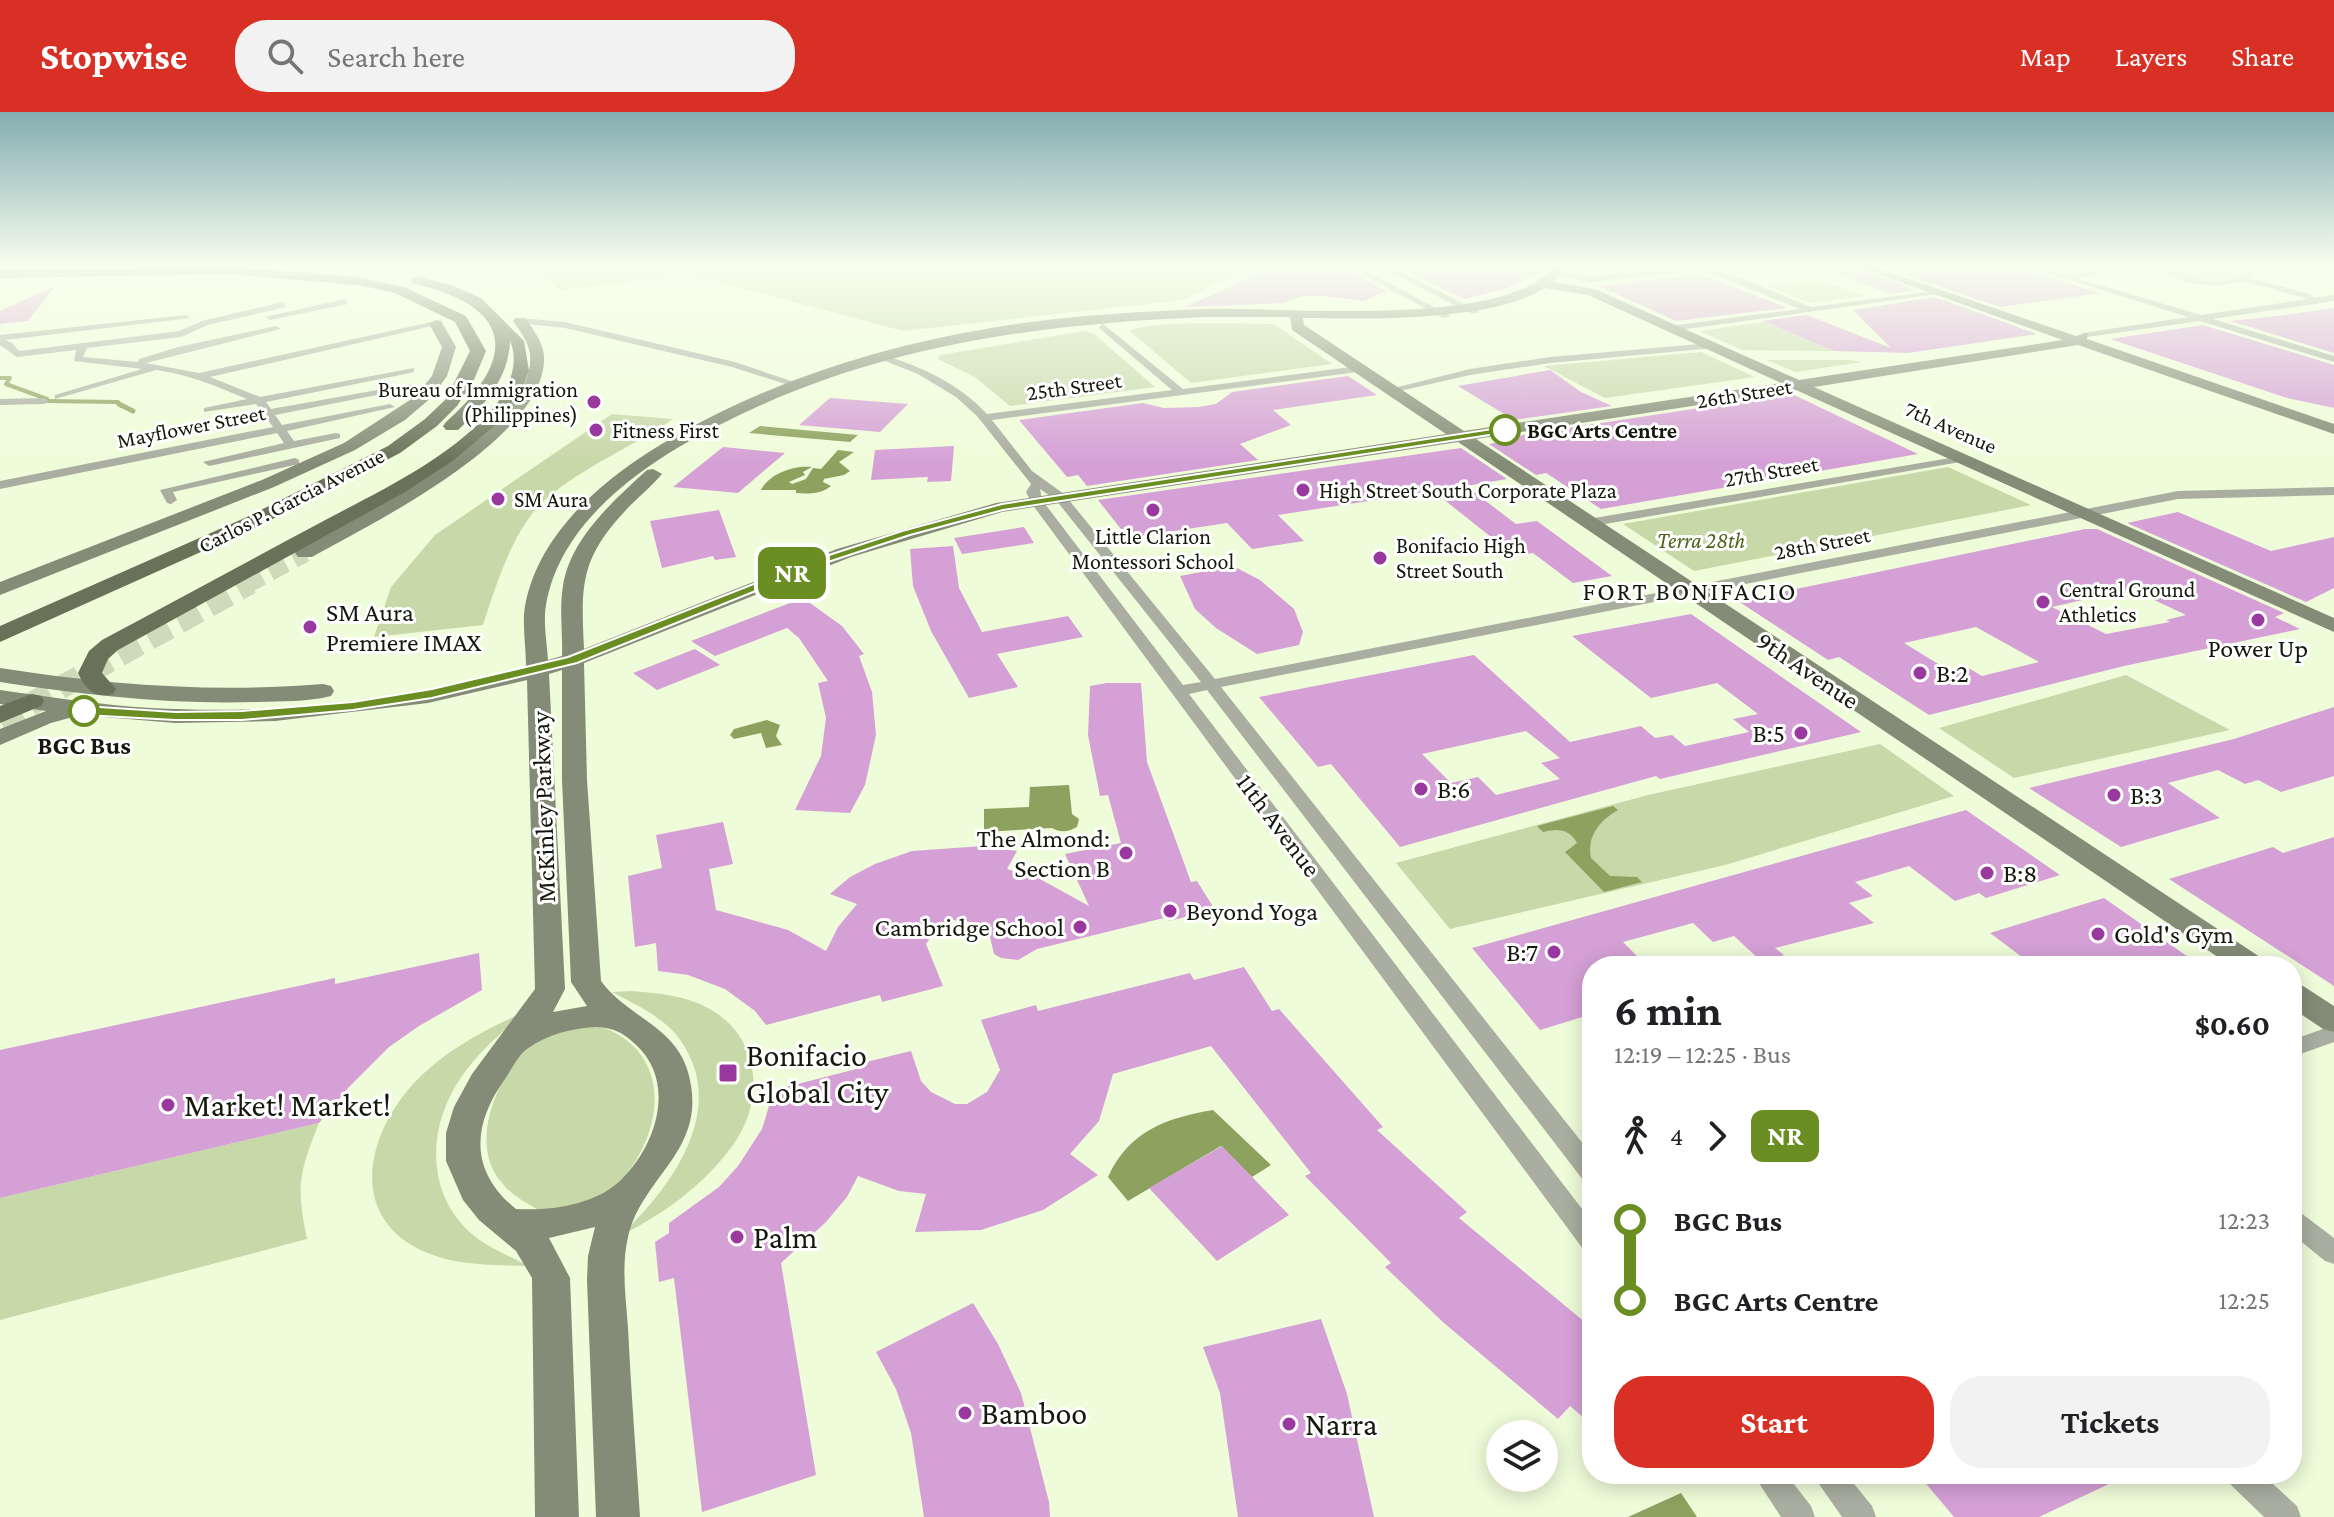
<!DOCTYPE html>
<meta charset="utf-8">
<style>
:root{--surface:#fff;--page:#f2f2f2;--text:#202124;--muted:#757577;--accent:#d93025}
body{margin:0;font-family:"Crimson Pro",serif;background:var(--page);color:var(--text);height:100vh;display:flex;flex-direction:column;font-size:30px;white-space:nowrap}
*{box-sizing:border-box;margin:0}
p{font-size:26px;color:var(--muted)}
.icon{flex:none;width:44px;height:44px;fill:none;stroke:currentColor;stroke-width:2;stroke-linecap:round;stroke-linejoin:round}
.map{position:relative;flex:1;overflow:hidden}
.sheet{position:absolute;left:1582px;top:844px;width:720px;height:528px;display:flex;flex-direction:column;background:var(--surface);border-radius:32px;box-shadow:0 4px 20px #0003}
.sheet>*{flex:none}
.badge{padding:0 16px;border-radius:12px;font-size:28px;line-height:52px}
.controls{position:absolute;left:1486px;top:1308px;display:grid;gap:16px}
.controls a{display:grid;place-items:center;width:72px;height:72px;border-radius:50%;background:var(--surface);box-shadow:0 4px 20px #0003;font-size:40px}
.map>.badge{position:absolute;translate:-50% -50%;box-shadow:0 0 0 4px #fff}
.legs{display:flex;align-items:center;gap:12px;height:88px;padding:0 32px;font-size:26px}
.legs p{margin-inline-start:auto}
.overview{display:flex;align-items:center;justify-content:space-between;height:136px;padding:0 32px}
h1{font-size:44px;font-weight:700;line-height:60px}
.action{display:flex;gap:16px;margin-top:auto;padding:16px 32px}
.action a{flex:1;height:92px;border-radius:32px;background:var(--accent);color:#fff;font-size:32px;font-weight:700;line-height:92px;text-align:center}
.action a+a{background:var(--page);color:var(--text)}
ul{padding:0 32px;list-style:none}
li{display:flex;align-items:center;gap:28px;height:80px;font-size:30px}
li i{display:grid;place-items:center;width:12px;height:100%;margin:0 10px;background:currentColor}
li i::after{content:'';width:20px;height:20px;margin:-10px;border:6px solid;border-radius:50%;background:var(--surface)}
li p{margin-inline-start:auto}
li:first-child i{background:linear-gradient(#0000 50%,currentColor 0)}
li:last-child i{background:linear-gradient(currentColor 50%,#0000 0)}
header{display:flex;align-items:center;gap:48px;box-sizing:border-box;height:112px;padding:0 40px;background:var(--accent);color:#fff}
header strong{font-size:38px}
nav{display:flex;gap:44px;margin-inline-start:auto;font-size:28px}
.search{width:560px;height:72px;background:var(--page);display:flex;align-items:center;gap:20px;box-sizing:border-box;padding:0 28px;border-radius:32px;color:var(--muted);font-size:30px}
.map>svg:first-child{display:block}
</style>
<header>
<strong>Stopwise</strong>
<div class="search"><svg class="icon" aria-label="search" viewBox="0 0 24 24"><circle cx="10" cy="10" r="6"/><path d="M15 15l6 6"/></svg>Search here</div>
<nav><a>Map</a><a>Layers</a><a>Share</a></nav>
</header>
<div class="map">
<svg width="2334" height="1405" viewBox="0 0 2334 1405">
<rect width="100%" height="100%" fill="#effcd9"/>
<g fill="#c7d8a9">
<path d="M527 155H1252L1182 188 903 219 689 162 561 178Z"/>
<path d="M2160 155H2240L2241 159C2225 180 2180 163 2160 155Z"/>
<path d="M1819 168 1865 184 1811 191 1767 174Z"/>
<path d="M1763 210 1834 239 1742 238 1699 219Z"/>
<path d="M1274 212 1332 252 1191 271 1130 219C1148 208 1247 212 1274 212Z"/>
<path d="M1084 219 1094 222 1155 275 1010 294 975 265 938 247 940 243Z"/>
<path d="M1701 240 1755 265 1605 286 1544 254Z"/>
<path d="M1766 248H1850L1862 250 1796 260Z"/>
<path d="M612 302 673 307C632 335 585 354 547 386 514 414 496 473 483 513L374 525 391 475 435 423Z"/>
<path d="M1948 355 2031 393 1694 459 1623 412Z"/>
<path d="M2126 563 2230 618 2014 666 1939 616Z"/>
<path d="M1880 632 1954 684 1725 753 1450 817 1396 751 1648 683Z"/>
<path d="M631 879C657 881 684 883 708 896 760 924 766 987 733 1033 703 1074 665 1101 620 1124 672 1075 731 995 678 925 662 904 634 892 612 880Z"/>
<path d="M533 896C507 915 481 937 462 964 424 1018 425 1092 484 1131 498 1140 514 1146 528 1154 494 1153 457 1154 425 1140 347 1106 366 1023 414 971 447 936 490 915 533 896Z"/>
<path d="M571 912C582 913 597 913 607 917 668 943 664 1009 631 1056 624 1067 609 1085 597 1090 581 1096 559 1097 542 1100 528 1092 512 1084 502 1071 466 1031 499 956 537 929 547 922 560 918 571 912Z"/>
<path d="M319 1011C299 1061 296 1074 307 1127L0 1208V1086Z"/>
</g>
<g fill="#8ca25e">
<path d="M760 314 858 323 850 330 749 321Z"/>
<path d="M838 338 854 340 839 350 850 359 844 363 824 367 823 370 831 374C821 382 809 382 796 381V378H761C769 362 793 353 812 355L803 360 805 363 789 370 792 372 806 367 813 356 821 357Z"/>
<path d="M767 608 780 613 776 624 782 633 766 636 761 621 734 627 730 623 734 617Z"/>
<path d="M1069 673 1072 702 1079 707 1077 715C1068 720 1061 721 1052 716L984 720V697L1029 695 1030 675Z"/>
<path d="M1613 694 1618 698C1599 709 1587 724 1591 746L1610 764 1637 765 1642 770 1604 780 1565 740 1577 731C1570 717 1557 716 1543 720L1537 714Z"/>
<path d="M1213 998 1271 1053 1252 1065 1221 1034 1128 1089 1108 1065C1129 1019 1166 1006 1213 998Z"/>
<path d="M1681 1381 1697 1405H1628Z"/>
</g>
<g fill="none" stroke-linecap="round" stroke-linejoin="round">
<g stroke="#8ca25e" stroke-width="4">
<path d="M0 266H10L6 272 47 287"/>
<path d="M47 289 118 290 121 294"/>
</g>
<path stroke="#8ca25e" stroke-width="5" d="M119 292 133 299"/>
</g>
<g fill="#d5a0d6" fill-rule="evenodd">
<path d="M1267 155H1346L1386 179 1364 189 1324 184H1302L1283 191 1185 195 1252 165Z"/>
<path d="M1397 155H1550L1507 176 1465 187Z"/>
<path d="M1823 155H1855L1915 178 1891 182 1823 157Z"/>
<path d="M1882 155H2015L2101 181 2000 195Z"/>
<path d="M1700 162 1787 196 1676 209 1599 174Z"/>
<path d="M55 174 28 209 0 212V199Z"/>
<path d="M1935 185 2037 222 1908 241 1834 239 1762 209 1807 203 1891 236 1853 198Z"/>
<path d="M2334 196V241L2230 209 2285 203Z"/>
<path d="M2203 213 2334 253V296L2287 286 2110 227Z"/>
<path d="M1550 258 1581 280 1612 294 1514 308 1458 274Z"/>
<path d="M1348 264 1377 283 1273 298 1291 313 1240 332 1258 348 1087 374 1078 363 1067 365 1019 308 1143 291 1164 296 1198 295 1216 292 1232 280Z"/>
<path d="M1792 282 1918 342 1601 397 1546 361 1536 363 1489 332 1499 330 1495 328 1535 321Z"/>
<path d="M830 286 908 292 880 320 799 313Z"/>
<path d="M954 334 951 369 927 370 928 365 871 368 875 338Z"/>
<path d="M723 335 785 341 738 381 673 375Z"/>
<path d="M1461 336 1507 367 1466 374 1516 412 1537 409 1612 464 1573 471 1533 441 1515 444 1433 379 1278 403 1304 429 1252 437 1227 411 1128 426 1098 388Z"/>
<path d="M719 398 736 445 715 448 713 444 662 456 650 409Z"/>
<path d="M2178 400 2271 439 2334 425V476L2306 490 2127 411Z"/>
<path d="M1024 415 1034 431 962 442 954 426Z"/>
<path d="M2085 417H2097L2284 501 2275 505 2300 517 2124 554 1929 603 1839 545 1828 548 1738 489ZM2131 477 2186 503 2166 508 2170 510 2106 522 2052 495ZM1976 515 2039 550 1982 564 1965 554 1948 558 1904 531Z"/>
<path d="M953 434 959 476 982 520 1068 504 1083 525 997 542 1018 575 969 586 931 519 913 474 910 437Z"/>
<path d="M1233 454 1260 468 1294 497 1303 520 1299 533 1257 542 1216 516 1195 497 1180 464Z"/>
<path d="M803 486 842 514 864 542 859 544 872 580 876 623 865 673 850 701 795 698 821 644 826 606 818 571 828 569 799 526 787 516 715 544 691 529Z"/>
<path d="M1691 502 1861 620 1660 667 1656 664 1400 735 1331 652 1318 655 1259 585 1474 543 1570 630 1641 614 1655 626 1672 623 1685 634 1749 620 1733 607 1758 602 1717 571 1651 586 1572 524ZM1526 619 1560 646 1541 651 1560 667 1496 683 1478 665 1451 671 1422 642Z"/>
<path d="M695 537 720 553 657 578 633 561Z"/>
<path d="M1107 571H1141L1147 650 1191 770 1197 769 1215 798 1169 809 1168 805 1037 837 1018 848 1001 846 994 842 989 821 982 815 971 810 952 808 939 813 926 832 943 874 882 890 880 883 766 913 755 899 725 877 688 863 658 859 656 831 635 835 628 764 662 756 656 723 723 710 733 752 709 757 716 798 788 818 826 839 838 815 857 792 830 782 850 765 875 752 912 739 983 734 1017 739 1007 757 1040 767 1089 794 1065 742 1121 731 1108 683 1100 684 1088 623 1090 574Z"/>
<path d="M2334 595V664L2281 680 2258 668 2245 672 2218 658 2168 671 2220 706 2121 735 2029 676 2234 627Z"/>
<path d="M1966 698 2060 763 1986 786 1979 781 1955 789 1909 754 1855 770 1873 784 1849 791 1874 811 1775 836 1784 843 1762 850 1734 824 1713 830 1693 811 1623 830 1647 854H1592V902L1540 918 1472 836Z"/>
<path d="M2334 725V874L2169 767 2273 735 2283 741Z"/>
<path d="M2104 786 2201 854H2034L1990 821Z"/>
<path d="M479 841 482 878 419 914 389 935 349 975 319 1011 0 1086V938L335 866V872Z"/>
<path d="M1244 855 1272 899 1279 897 1383 1015 1377 1018 1467 1100 1459 1106 1592 1216V1313L1570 1294 1558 1307 1444 1211 1385 1155 1391 1151 1305 1064 1311 1061 1211 934 1113 962 1099 1009 1070 1042 1098 1063 1043 1098 981 1118 915 1120 926 1082 899 1079 858 1064 847 1085 826 1110 781 1151 816 1363 702 1400 674 1166 659 1170 655 1130 669 1121V1111L719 1075 738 1054 762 1017 774 978 864 955 862 951 911 939 921 969 931 980 955 992H967L987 980 1000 958 981 908 1036 893 1038 899 1190 861 1194 868Z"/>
<path d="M1222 1034 1289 1103 1217 1149 1149 1076Z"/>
<path d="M973 1191 998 1232 1021 1281 1049 1390 1050 1405H924L911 1321 896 1277 876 1240Z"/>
<path d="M1321 1207 1347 1282 1374 1405H1238L1220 1281 1203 1235Z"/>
<path d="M1918 1362H2130L2039 1405H1954Z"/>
</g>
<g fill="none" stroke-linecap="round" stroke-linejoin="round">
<path stroke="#cedaba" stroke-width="18" stroke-dasharray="18 9" stroke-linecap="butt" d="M246 473 305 441"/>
<path stroke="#cedaba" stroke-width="23" stroke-dasharray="23 11" stroke-linecap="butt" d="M0 609 250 471"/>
<g fill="#a9aea0" fill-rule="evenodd">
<path d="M1349 155H1358L1451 204 1443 206Z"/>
<path d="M1381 155H1391L1480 200 1472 202Z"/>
<path d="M1690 155H1714L1811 195 1941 178 1945 181 1672 219 1669 214 1800 197 1703 158 1591 170 1552 163 1556 160 1591 164Z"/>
<path d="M2028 155H2039L2067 163 2131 155 2076 166 2201 203 2308 187 2243 169 2216 174 2188 171 2149 155C2182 153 2210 185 2246 160L2245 155H2253L2254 161 2249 166 2313 183V186L2334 183V189L2213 207 2334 244V250L2200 209 2080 226 2078 224 2083 221 2188 205Z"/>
<path d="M345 187 348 192 270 208 265 205Z"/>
<path d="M283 190 286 195 208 213 181 225 87 236 83 245 138 250 139 247 178 235 276 214 281 217 146 251 199 261 436 209 441 212 210 265 260 285 414 256V260L410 261 266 290 271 297 411 272 412 274 407 277 275 303 282 313 390 292 395 295 287 319 294 329 336 321 340 322V326L209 354 203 350 284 331 277 321 0 377V369L273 315 266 305 215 313V309L262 299 256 292 204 300V296L247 287C218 275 188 262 156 258L55 287V283L142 257 74 249 76 238 17 245 0 233V223L186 203 191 206 5 228 12 231 19 239 179 219 202 209Z"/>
<path d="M520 206 565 210 735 250 800 272 795 275 732 255 565 216 517 211Z"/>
<path d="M1102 211 1183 277 1358 254 1363 257 1358 260 992 308 1032 359 1064 382 1215 567 2178 379 2334 375V383L2178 387 1221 575 1592 1043V1071L1583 1068 1207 578 1189 582 1592 1110V1140L1583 1137 1032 392 1026 380 1031 372 977 304 956 285 918 262 875 245 883 243C923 255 959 272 987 302L1172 278 1099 216ZM1040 377 1056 388 1201 570 1183 573 1042 388Z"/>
<path d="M1711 231 1716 234 1714 236 1550 251 1470 263 1391 281 1386 278 1470 257 1550 245Z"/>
<path d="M0 287 44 286 49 289 44 292 0 293Z"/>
<path d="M1962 344 1966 345V349L1588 415 1582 411 1588 407Z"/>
<path d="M295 346 299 348V352L173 380 177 388 171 392 167 391 160 378Z"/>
<path d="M2334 913V930L2292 945V928Z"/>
<path d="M2292 1098 2301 1101 2334 1126V1152L2325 1149 2292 1122Z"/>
<path d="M1753 1362H1786L1811 1394 1815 1405H1781Z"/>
<path d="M1812 1362H1846L1872 1394 1876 1405H1842Z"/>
<path d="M2226 1362H2262L2297 1394 2301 1405H2264L2230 1372Z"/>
</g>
<g fill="#848b76" fill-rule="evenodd">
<path d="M1555 155H1567L1554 170 1595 177 1799 268 2063 228 1858 155H1874L2076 224 2088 221 2087 227 2334 312V322L2078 233 1814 275 2334 506V520L1796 278 1476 327 2263 847 2267 854H2231L1458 330 1002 400 851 445 584 551 587 668 601 869C626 904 675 914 688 960 710 1038 643 1062 628 1125 621 1155 626 1186 628 1216 631 1279 636 1342 640 1405H596L587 1168 588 1144 595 1115 549 1126 570 1166 579 1405H535L532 1166 516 1139 479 1108 463 1088 446 1049V1021L454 995 472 962 535 877 527 568 428 591 275 609 175 611 80 603 51 611 0 633V617L46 599 0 592V578C50 585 101 593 151 596 275 603 408 590 526 555 526 535 522 513 525 494 539 418 609 362 672 326 771 269 878 235 991 216 1060 204 1131 200 1202 197 1284 194 1499 218 1555 155ZM1545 176 1588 183 1781 271 1464 319 1304 213 1303 206C1367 207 1491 210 1545 176ZM1204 205H1290L1292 218 1446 322 996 391 837 437 584 537C581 473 580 447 626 398 637 386 651 375 662 362L653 357 647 358C613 389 570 427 563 474 559 497 563 521 562 544L548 548C547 531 543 510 546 493 558 422 620 370 679 335 844 239 1016 213 1204 205ZM562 558V668L571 870 587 894 553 900 565 877 549 562ZM597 915C614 916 622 920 635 932 677 969 657 1033 621 1068 595 1093 551 1099 516 1097 469 1059 472 1013 505 967 511 958 518 944 527 937 547 922 573 916 597 915Z"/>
<path d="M515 206H525C533 217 543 230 544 244 548 325 373 411 312 445H298L295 441 298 437C355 406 538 318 530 242 528 229 520 219 513 209Z"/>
<path d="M436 208 441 209 456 235 447 264 432 285 405 308 355 338 274 375 0 483V470L262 368 344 331 416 284 432 264 442 235 429 212Z"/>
<path d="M0 556C108 573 214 581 323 572L331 574 334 579 331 584C308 590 282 589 258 590 171 593 85 583 0 570Z"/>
<path d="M2292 870 2303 874 2334 894V920L2323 917 2292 896Z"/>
</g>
<g fill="#697259" fill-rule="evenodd">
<path d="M234 155 358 165 404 175 466 204 486 239 473 270 457 294 437 314 400 341 261 413 0 530V514L247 405 388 334 425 307 446 287 470 239 455 210 395 181 358 173 229 162 0 166V158Z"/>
<path d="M417 164 451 173 481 186 524 229 529 259 520 282 501 308 454 348 405 380 118 538 108 547 102 561 116 577 113 582C95 587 85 577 78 561L89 539 102 528C173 490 245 451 316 413 375 381 443 351 489 301 506 282 521 254 510 229 509 266 484 294 458 318H446L443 314 446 310C521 243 511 194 412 171L410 168Z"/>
<path d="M32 582 41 584 44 589 41 594 0 611V594Z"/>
</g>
</g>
<linearGradient id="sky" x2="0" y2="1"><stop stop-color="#83adb1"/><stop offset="0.44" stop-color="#f8feee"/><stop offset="1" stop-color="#f8feee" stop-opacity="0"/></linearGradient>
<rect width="2334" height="351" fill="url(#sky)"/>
<path fill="#6b8e23" stroke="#fff" stroke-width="2" d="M1505 315 1509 320 1003 398 910 423 825 451 577 551 432 586 353 598 242 608H175L84 603 77 599 84 594 175 600 242 599 353 590 432 577 568 545 817 447 902 419 1002 392Z"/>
<g fill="#99389e" stroke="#fff" stroke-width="3">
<circle cx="594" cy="290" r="8"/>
<circle cx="596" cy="318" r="8"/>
<circle cx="1303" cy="378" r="8"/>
<circle cx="498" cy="387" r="8"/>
<circle cx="1153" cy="398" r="8"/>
<circle cx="1380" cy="446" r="8"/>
<circle cx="2043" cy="490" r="8"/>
<circle cx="2258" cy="508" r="8"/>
<circle cx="310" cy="515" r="8"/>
<circle cx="1920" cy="561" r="8"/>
<circle cx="1801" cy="621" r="8"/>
<circle cx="1421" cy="677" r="8"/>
<circle cx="2114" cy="683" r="8"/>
<circle cx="1126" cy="741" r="8"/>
<circle cx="1987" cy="761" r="8"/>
<circle cx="1170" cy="799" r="8"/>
<circle cx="1080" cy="815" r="8"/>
<circle cx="2098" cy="822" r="8"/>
<circle cx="1554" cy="840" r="8"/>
<rect x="718" y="951" width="20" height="20" rx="4"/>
<circle cx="168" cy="993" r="8"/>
<circle cx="737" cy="1125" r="8"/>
<circle cx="965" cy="1301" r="8"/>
<circle cx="1289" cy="1312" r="8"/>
</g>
<g fill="#fff" stroke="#6b8e23" stroke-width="4">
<circle cx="1505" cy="318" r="14"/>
<circle cx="84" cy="599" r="14"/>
</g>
<g text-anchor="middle" stroke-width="6" stroke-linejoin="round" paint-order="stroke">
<g font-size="22" fill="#15190d" stroke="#fff">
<text transform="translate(1074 274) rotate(-8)" y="8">25th Street</text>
<text transform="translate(1744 281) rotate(-9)" y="8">26th Street</text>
<text transform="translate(191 314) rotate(-11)" y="8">Mayflower Street</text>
<text transform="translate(1951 315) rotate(24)" y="8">7th Avenue</text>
<text transform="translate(1771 359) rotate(-10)" y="8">27th Street</text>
<text transform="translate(291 388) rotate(-27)" y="8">Carlos P. Garcia Avenue</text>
<text transform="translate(1822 431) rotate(-11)" y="8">28th Street</text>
</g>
<g font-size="22" fill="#15190d" stroke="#fff" text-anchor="start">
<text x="578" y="285" text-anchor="end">Bureau of Immigration<tspan x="578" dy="25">(Philippines)</tspan></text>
<text x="612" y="326">Fitness First</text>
<text x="1319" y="386">High Street South Corporate Plaza</text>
<text x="514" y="395">SM Aura</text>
<text x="1153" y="432" text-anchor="middle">Little Clarion<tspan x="1153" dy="25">Montessori School</tspan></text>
<text x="1396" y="441">Bonifacio High<tspan x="1396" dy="25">Street South</tspan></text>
<text x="2059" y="485">Central Ground<tspan x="2059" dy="25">Athletics</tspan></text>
</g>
<g font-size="22" font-weight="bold" fill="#15190d" stroke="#fff" text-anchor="start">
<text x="1527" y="326">BGC Arts Centre</text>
</g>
<g font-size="22" font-style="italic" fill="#4d6117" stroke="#fff">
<text x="1701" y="436">Terra 28th</text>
</g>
<g font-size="26" letter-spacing="2" fill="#15190d" stroke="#fff">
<text x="1690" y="488">FORT BONIFACIO</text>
</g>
<g font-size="26" fill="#15190d" stroke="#fff" text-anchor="start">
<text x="326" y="509">SM Aura<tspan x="326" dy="30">Premiere IMAX</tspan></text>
<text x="2258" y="545" text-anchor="middle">Power Up</text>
<text x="1936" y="570">B:2</text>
<text x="1785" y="630" text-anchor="end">B:5</text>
<text x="1437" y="686">B:6</text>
<text x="2130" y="692">B:3</text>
<text x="1110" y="735" text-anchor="end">The Almond:<tspan x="1110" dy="30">Section B</tspan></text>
<text x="2003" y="770">B:8</text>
<text x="1186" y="808">Beyond Yoga</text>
<text x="1064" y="824" text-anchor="end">Cambridge School</text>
<text x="2114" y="831">Gold's Gym</text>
<text x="1538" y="849" text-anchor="end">B:7</text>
</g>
<g font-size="26" fill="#15190d" stroke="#fff">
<text transform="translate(1808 558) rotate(34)" y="9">9th Avenue</text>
<text transform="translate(543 695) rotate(-92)" y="9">McKinley Parkway</text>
<text transform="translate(1279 713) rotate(53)" y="9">11th Avenue</text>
</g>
<g font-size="26" font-weight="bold" fill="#15190d" stroke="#fff">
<text x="84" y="642">BGC Bus</text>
</g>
<g font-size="32" fill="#15190d" stroke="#fff" text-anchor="start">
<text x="746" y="954">Bonifacio<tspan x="746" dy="37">Global City</tspan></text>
<text x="184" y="1004">Market! Market!</text>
<text x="753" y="1136">Palm</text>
<text x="981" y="1312">Bamboo</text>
<text x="1305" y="1323">Narra</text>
</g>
</g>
</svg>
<div class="controls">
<a><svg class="icon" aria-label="layers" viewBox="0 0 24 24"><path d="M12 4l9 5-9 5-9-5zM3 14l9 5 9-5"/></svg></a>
</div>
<b class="badge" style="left:792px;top:461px;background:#6b8e23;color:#fff">NR</b>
<section class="sheet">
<div class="overview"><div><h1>6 min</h1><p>12:19 – 12:25 · Bus</p></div><b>$0.60</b></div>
<div class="legs"><svg class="icon" aria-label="walk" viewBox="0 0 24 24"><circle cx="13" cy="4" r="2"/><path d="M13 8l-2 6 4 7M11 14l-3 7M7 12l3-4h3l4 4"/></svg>4<svg class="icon" aria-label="forward" viewBox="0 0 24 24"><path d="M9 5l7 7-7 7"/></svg><b class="badge" style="background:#6b8e23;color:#fff">NR</b></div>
<ul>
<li><i style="color:#6b8e23"></i><b>BGC Bus</b><p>12:23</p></li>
<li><i style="color:#6b8e23"></i><b>BGC Arts Centre</b><p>12:25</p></li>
</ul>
<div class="action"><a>Start</a><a>Tickets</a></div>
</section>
</div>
